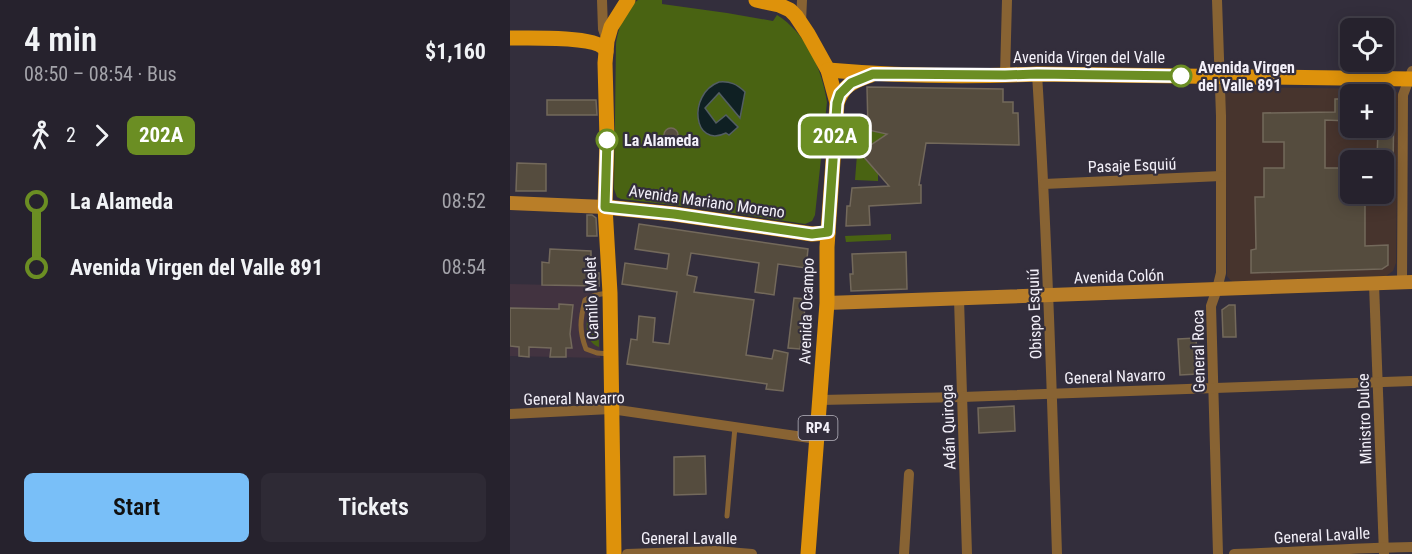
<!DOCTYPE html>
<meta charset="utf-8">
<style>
:root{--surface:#26222d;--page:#2e2a35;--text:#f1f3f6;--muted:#a4a4aa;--line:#423f49;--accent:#79bff8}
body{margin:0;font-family:"Roboto Condensed",sans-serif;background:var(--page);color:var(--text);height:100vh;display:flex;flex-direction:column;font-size:22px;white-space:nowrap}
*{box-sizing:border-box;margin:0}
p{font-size:20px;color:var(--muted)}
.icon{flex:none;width:33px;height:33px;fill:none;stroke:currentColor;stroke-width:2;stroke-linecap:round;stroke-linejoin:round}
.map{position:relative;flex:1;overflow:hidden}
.sheet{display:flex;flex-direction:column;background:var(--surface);width:510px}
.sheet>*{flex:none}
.badge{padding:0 12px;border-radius:9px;font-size:21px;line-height:39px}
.controls{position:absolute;left:830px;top:18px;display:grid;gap:12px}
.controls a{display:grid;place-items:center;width:54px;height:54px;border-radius:9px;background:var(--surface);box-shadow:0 3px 15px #0003,0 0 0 2px var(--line);font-size:30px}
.map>.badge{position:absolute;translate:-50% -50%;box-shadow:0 0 0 3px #fff}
.legs{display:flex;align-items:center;gap:9px;height:66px;padding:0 24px;font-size:20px}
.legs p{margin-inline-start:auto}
.summary{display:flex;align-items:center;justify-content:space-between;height:102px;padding:0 24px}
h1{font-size:33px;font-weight:600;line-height:45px}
.button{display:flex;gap:12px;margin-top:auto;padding:12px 24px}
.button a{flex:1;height:69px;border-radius:9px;background:var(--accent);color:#111;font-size:24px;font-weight:600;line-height:69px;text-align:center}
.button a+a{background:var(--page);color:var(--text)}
ul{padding:0 24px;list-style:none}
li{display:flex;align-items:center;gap:21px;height:66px;font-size:22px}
li i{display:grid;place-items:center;width:9px;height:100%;margin:0 8px;background:currentColor}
li i::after{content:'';width:15px;height:15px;margin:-8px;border:4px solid;border-radius:50%;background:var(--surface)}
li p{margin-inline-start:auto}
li:first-child i{background:linear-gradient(#0000 50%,currentColor 0)}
li:last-child i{background:linear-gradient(currentColor 50%,#0000 0)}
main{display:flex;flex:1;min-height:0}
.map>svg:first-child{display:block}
</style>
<main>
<section class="sheet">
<div class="summary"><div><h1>4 min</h1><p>08:50 – 08:54 · Bus</p></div><b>$1,160</b></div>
<div class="legs"><svg class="icon" aria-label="walk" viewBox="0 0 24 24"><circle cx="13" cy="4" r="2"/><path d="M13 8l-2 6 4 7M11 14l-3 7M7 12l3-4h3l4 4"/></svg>2<svg class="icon" aria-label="forward" viewBox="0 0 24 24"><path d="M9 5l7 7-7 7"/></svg><b class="badge" style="background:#6b8e23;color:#fff">202A</b></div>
<ul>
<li><i style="color:#6b8e23"></i><b>La Alameda</b><p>08:52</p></li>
<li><i style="color:#6b8e23"></i><b>Avenida Virgen del Valle 891</b><p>08:54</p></li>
</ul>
<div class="button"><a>Start</a><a>Tickets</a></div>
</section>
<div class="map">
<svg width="902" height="554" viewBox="0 0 902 554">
<rect width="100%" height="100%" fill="#332e3c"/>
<path fill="#47342d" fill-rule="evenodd" d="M723 87 881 89 887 92 888 97 886 263 883 271 876 276 724 282 720 280 717 276 715 96 717 90ZM840 94H873V128H840ZM840 160H873V194H840Z"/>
<path fill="#423340" d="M0 284 89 286 90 358 0 356Z"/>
<g fill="#496312">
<path d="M128 0H152V4L217 13 263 21 267 15C296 33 312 69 317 102L305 215 302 221 295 224 190 208 111 199 107 197 104 189 106 44C108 29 115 8 128 0Z"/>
<path d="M349 129 377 134 355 149 353 156 368 174V181L345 180Z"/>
<path d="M381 234V240L336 242 335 236Z"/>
<path d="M88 300 89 347C72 341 77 319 79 305Z"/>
</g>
<path fill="#0f2023" stroke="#535e63" stroke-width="1.5" d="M209 82C220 81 227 84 235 92L230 118 209 93 195 108 206 123 216 115 228 127 219 135 216 133C183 149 177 94 209 82Z"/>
<g fill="#554c3e" stroke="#73695b" stroke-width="1.5">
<path d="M357 87 493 89V102H503V113H508L509 145 416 143 409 185H411V203L359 206 360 225 336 226 337 206H340L342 188 379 186 353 156 355 149 377 134 358 130Z"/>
<path d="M825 99H840V121L815 120V168H840V194H848V197H855V246L878 245V265L872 269 741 273V250L746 249 745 197H754V168H774V142H753V113L825 112Z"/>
<path d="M37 100H86L87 115H37Z"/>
<path d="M873 100H884L883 168H873V160H867L868 128H873Z"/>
<circle cx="161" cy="135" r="7"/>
<path d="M7 163 36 164V191H6Z"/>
<path d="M77 215H82L86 218 87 236H77Z"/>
<path d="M129 224 298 249 296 268 268 264 264 295 245 292 249 263 181 253 177 275 187 277 184 292 244 300 236 355 262 359 264 350 278 353 273 391 256 389 257 384 117 364 121 339 127 340 129 316 145 318 143 342 159 344 167 292 112 284 115 263 157 269 159 254 125 249Z"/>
<path d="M40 249 81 251V273H89V286L32 285V262L39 263Z"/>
<path d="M396 252 397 289 341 291 340 274H343L342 254Z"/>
<path d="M284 298 296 299 290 349 278 348Z"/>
<path d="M49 304 63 305 60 334 62 348H56V357H40L41 348 19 347V357L9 356V347L0 346V308L49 309Z"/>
<path d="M719 305H725L726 337H713L712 310Z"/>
<path d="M686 338 688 374 670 375 668 339Z"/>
<path d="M504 406 505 431 469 433 468 408Z"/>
<path d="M195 456 196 494 164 495V457Z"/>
</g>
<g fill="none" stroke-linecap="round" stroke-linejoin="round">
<g stroke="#886333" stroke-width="5">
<path d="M98 293 85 295 75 300C70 320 69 330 76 349L87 353 100 354"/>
<path d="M217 516 225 427"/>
</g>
<g stroke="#886333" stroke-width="10">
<path d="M92 0 93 29 96 38"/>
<path d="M707 0 711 116V273L707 289 701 306 708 554"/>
<path d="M291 22 292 0"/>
<path d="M527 74C537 234 542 394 547 554"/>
<path d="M495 75 497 0"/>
<path d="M534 184 711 176"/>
<path d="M892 283 893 95 902 71"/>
<path d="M864 284 874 554"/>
<path d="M449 299 457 554"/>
<path d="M310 400 452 397 902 381"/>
<path d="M0 414 101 409 307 439"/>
<path d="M117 554 206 551 242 554"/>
<path d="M394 554 399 474"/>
<path d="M724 554C784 552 843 548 902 547"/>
</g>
<g stroke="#b97e28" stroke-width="14">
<path d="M0 203 95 207"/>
<path d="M317 303 902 282"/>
</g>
<g stroke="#de920b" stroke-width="15">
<path d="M246 0 269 5 280 10 286 16 298 34 318 70 327 103 317 247V303L298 554"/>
<path d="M0 38C18 38 83 36 94 48 95 49 96 50 96 52"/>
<path d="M318 70C387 76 458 77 527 74L902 79"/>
<path d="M327 103C334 84 343 82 361 75"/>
<path d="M95 207 164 214 302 234 318 233"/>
<path d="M104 554 100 293 95 207 97 139 95 63 97 41 101 27 118 0"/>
</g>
</g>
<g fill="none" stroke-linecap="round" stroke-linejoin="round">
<defs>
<path id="line-1" d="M97 140 95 207 164 214 302 234 318 232 327 103 330 94 341 83 363 74 495 75 527 74 671 76"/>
</defs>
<use href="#line-1" stroke="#fff" stroke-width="14"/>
<use href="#line-1" stroke="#6b8e23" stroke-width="9"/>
</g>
<g fill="#fff" stroke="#6b8e23" stroke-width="3">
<circle cx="671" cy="76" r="10"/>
<circle cx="97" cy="140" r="10"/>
</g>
<g text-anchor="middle" stroke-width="4.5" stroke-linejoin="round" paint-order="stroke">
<rect fill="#332e3c" stroke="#b9b6c0" stroke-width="1.5" x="288.5" y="416" width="39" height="24" rx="4.5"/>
<g font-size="15" font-weight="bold" fill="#f3f0f9">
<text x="308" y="433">RP4</text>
</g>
<g font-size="16" fill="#f3f0f9" stroke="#332e3c">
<text x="579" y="63">Avenida Virgen del Valle</text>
<text transform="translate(622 165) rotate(-2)" y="6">Pasaje Esquiú</text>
<text transform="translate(197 201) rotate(8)" y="6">Avenida Mariano Moreno</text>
<text transform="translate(609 276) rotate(-2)" y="6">Avenida Colón</text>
<text transform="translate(81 298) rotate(-92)" y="6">Camilo Melet</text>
<text transform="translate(296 311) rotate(-88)" y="6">Avenida Ocampo</text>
<text transform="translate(524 314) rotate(-92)" y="6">Obispo Esquiú</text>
<text transform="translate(688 351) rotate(-91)" y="6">General Roca</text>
<text transform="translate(605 376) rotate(-2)" y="6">General Navarro</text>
<text transform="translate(64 398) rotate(-1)" y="6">General Navarro</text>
<text transform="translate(854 419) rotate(-92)" y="6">Ministro Dulce</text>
<text transform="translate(438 427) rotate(-92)" y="6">Adán Quiroga</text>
<text transform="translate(812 535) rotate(-3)" y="6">General Lavalle</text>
<text x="179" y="544">General Lavalle</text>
</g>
<g font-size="16" font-weight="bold" fill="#f3f0f9" stroke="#332e3c" text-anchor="start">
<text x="688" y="73">Avenida Virgen<tspan x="688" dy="18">del Valle 891</tspan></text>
<text x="114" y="146">La Alameda</text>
</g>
</g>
</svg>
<div class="controls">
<a><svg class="icon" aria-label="locate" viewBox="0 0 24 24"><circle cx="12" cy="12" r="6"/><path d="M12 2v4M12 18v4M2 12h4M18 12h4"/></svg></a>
<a>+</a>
<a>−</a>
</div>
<b class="badge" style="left:325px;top:136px;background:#6b8e23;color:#fff">202A</b>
</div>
</main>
